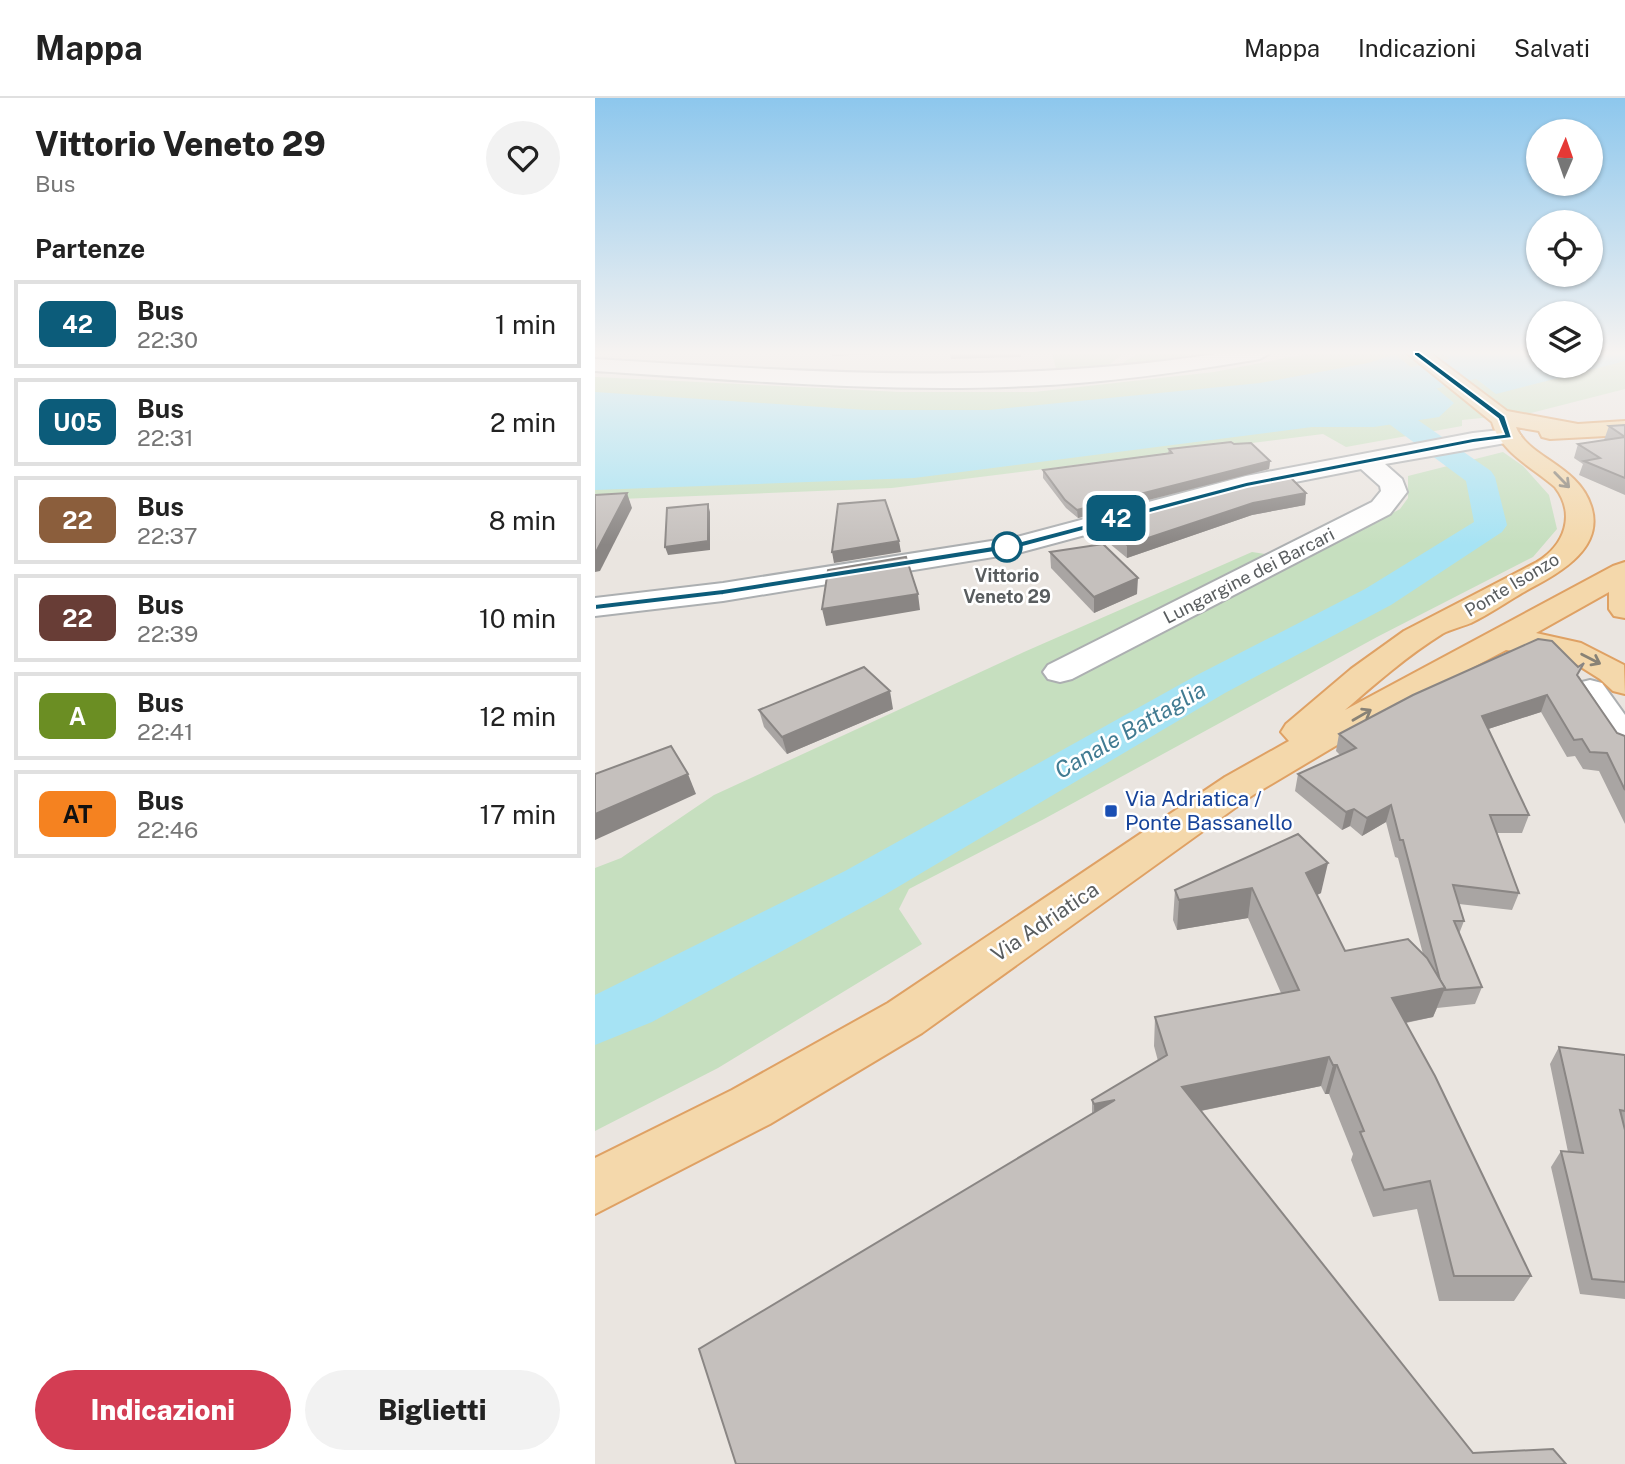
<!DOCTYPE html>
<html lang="it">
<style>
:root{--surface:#fff;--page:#f2f2f2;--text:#222;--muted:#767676;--line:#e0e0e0;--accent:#d33d53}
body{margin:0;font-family:"Public Sans",sans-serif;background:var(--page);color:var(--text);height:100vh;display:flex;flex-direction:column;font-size:26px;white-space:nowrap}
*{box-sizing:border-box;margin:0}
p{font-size:23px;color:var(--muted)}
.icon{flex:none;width:38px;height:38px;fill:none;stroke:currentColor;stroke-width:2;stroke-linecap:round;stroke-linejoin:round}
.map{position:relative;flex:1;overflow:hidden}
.drawer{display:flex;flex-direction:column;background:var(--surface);width:595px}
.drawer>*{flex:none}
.badge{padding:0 14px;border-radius:10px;font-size:24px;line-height:46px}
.needle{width:46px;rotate:2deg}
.controls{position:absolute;left:931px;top:21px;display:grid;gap:14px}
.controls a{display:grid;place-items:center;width:77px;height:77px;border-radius:50%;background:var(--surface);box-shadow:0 2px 5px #0004;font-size:35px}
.map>.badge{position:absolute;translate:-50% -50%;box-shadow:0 0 0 4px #fff}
h2{padding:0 35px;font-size:26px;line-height:63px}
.round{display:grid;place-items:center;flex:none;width:74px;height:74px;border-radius:37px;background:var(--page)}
.head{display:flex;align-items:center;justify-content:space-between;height:119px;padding:0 35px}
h1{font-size:33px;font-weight:800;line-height:52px}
.primary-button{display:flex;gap:14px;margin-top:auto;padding:14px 35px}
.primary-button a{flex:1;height:80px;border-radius:42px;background:var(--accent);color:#fff;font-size:28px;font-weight:800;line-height:80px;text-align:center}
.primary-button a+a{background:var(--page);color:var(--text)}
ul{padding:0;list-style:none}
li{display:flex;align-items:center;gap:21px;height:88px;margin:0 14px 10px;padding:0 21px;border:4px solid var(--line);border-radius:0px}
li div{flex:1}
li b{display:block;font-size:26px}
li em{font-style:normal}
li .badge{min-width:77px;font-weight:700;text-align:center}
header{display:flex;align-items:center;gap:42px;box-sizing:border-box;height:98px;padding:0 35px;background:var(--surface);border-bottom:2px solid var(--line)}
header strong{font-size:33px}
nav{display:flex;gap:38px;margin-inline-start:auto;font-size:24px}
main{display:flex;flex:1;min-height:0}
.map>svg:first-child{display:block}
</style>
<header>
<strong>Mappa</strong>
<nav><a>Mappa</a><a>Indicazioni</a><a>Salvati</a></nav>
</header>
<main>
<section class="drawer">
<div class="head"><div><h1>Vittorio Veneto 29</h1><p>Bus</p></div><a class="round"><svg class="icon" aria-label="heart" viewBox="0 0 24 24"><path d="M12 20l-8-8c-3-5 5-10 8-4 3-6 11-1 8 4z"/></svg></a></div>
<h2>Partenze</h2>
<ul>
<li><span class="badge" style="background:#0c5c7a;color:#fff">42</span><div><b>Bus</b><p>22:30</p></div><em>1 min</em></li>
<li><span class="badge" style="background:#0c5c7a;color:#fff">U05</span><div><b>Bus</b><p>22:31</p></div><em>2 min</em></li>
<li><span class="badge" style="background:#8b5e3c;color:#fff">22</span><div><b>Bus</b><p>22:37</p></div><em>8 min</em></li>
<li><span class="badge" style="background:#683d36;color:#fff">22</span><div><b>Bus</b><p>22:39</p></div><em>10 min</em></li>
<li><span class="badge" style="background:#6b8e23;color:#fff">A</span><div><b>Bus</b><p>22:41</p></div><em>12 min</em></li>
<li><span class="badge" style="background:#f58220;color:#111">AT</span><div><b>Bus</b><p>22:46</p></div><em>17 min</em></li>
</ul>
<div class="primary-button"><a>Indicazioni</a><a>Biglietti</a></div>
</section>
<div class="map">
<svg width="1030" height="1366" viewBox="0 0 1030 1366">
<rect width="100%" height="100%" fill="#eae5e0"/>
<g fill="#c6dfbf">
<path d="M457 255H529L515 266 516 271 462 275Z"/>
<path d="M544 255H592L594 257 585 262 526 270 529 264Z"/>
<path d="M716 255H943V268H996V255H1030V291L936 315 867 322V328L751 349 728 336 297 390 0 402V279L305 294H439L619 274Z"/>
<path d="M908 354 928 368 954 397 962 431 938 459 782 539 449 721 314 791 304 811 327 846 123 970 0 1033V770L26 760 119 697 429 554 657 454 710 462 805 411 813 400V378Z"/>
</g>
<g fill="#a6e3f4">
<path d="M847 255H943V268H996V255H1030V263L901 296Z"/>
<path d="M800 256 859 305 844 319 779 329H717L319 380 0 392V294L271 312H394L665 285 773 265Z"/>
</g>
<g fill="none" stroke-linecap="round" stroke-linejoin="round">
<path fill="#a6e3f4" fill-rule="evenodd" d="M768 287 777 290 896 373 900 379 912 427 907 434 796 507 630 595 286 799 57 924 0 947V897L250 773 602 577 770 491 879 424 871 383 759 300 755 295 759 290Z"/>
<path fill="#a6e3f4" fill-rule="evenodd" d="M882 255H943V266L768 308 724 315 708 312 702 302 708 292Z"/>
<defs>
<g id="minor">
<path d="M627 255H675L665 261C588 274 512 285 434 288 289 295 144 282 0 273V261C211 274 417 288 627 255Z"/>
<path d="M914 331 922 333 926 338 922 343 790 366 807 381 812 394 795 416 477 581 465 584 453 581 448 574 453 567 777 404 786 393 785 388 766 371 654 393 423 455 128 503 0 518V500L128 485 422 439 651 378 878 335Z"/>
<path d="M995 582 1007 585 1030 617V655L1017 651 978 592 983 585Z"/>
</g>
<path id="major" d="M812 255H835L912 313 983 326 1030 323V337L955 341 947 339 944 333 921 329C933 360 983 367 996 408 1011 454 957 478 927 495 910 505 894 516 876 525 866 529 856 531 847 536 812 558 781 585 750 612L1018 468 1030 464V520L1019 518 1014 511V494L941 535 986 545 1029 567 1030 596 1018 593 1005 581 978 564 957 558 911 552 833 593 658 697 327 935 175 1026 0 1116V1060L137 992 293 905 630 679 694 643 686 634 691 626 756 571 809 533 942 464C970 447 981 416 960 389 937 369 905 354 897 324Z"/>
</defs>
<use href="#minor" stroke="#acafb1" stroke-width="4"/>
<use href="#major" stroke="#dfa164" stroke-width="4"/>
<use href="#minor" fill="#fff" fill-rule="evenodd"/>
<use href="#major" fill="#f4d8ab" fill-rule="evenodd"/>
</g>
<g fill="#a9a5a3">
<path d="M237 255H301L237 258Z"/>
<path d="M355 255H426V259L356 261Z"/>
<path d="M1030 327V397L984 377 988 366 979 360 983 346 1009 342 1014 328Z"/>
<path d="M639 346 675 363 674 371 483 420 471 410 448 380V372L573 355 574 351Z"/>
<path d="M711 395 710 407 657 417 532 460 503 436V424Z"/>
<path d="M455 454 542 496 499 515 456 470Z"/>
<path d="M984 578 1022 635 1030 638V726L1004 673 988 671 980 658 972 659 946 614 893 631 934 717 927 735H902L924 795 917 812 864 806 869 823 864 836 887 889 880 906 842 910 838 919 811 925 936 1178 919 1203H844L822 1111 778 1119 756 1062 758 1056 734 996H730L726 988 606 1013 878 1355 971 1366H141L497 1016V1002L563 963 559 948 560 919 686 895 653 820 582 832 578 822 580 792 703 736 726 795 722 797 750 853 828 856 803 760 800 759 791 724 767 738 755 728 747 732 700 693 703 676 745 657 741 653 744 636Z"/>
<path d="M298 611 192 656 169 629 164 612Z"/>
<path d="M964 949 1030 957V1201L985 1196 956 1069 966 1053 973 1054 955 966Z"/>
</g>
<g fill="#8a8684">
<path d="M675 363 674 371 483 420 482 412Z"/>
<path d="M32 395 37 410 5 473 0 474V456Z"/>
<path d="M711 395 710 407 657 417 532 460V447L658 405Z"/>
<path d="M113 406 115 414V452L73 457 70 449Z"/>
<path d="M304 443 306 454 239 465 237 454Z"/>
<path d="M543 480 542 496 499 515V499Z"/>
<path d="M323 496 325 512 231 528 227 511Z"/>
<path d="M295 593 298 611 192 656 187 639Z"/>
<path d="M952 597 946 614 881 635 887 618Z"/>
<path d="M93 676 101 696 0 742V716Z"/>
<path d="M796 707 791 724 767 738 772 720Z"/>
<path d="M759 711 755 728 747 732 751 714Z"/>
<path d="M733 765 726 795 705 805 711 775Z"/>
<path d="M657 790 653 820 582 832 584 802Z"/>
<path d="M850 890 838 919 788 929 797 900Z"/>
<path d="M734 959 726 988 585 1017 587 989Z"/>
<path d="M738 967H742L734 996H730Z"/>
<path d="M520 1002 500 1035 499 1006Z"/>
</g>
<g fill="#c5c0bd" stroke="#8a8684" stroke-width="2">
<path d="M1030 327V380L989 363 1005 360 983 346 1030 339 1014 328Z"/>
<path d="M636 344 639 346 656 345 675 363 482 412 470 402 448 372 577 355 574 351Z"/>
<path d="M693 377 711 395 658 405 532 447 503 424Z"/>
<path d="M32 395 0 456V397Z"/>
<path d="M290 402 304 443 237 454 243 406Z"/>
<path d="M113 406V443L70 449 72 410Z"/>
<path d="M508 446 543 480 499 499 455 454Z"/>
<path d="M311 459 323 496 227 511 233 472Z"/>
<path d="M943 541 957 543 983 569 989 565 982 577 1022 635 1030 638V692L1012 655 995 654 987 641 979 642 952 597 887 618 934 717H895L924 795 858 787 869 823H859L887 889 849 892 850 890 845 882 808 742H805L796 707 772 720 759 711 751 714 703 676 761 650 744 636 818 597Z"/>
<path d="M269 569 295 593 187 639 164 612Z"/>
<path d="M76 648 93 676 0 716V676Z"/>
<path d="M703 736 733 765 711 775 750 853 813 841 832 860 850 890 797 900 840 978 936 1178H859L835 1083 789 1092 765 1034 769 1033 742 967H738L734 959 587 989 878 1355 958 1351 971 1366H141L104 1251 520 1002 499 1006 497 1002 572 957 560 919 704 892 657 790 584 802 580 792Z"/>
<path d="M964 949 1030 957V1013L1025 1012 1030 1032V1184L997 1181 966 1053 988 1055Z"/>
</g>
<defs><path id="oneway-shaft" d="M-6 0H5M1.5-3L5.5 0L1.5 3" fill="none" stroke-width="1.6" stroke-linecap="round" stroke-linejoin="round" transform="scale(1.75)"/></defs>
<g stroke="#888276">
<use href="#oneway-shaft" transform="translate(967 382) rotate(46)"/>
<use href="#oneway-shaft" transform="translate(996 561) rotate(27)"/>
<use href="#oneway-shaft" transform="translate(767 617) rotate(-30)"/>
</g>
<linearGradient id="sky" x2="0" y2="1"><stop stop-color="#8dc7ed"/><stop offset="0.57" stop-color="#f6f3f1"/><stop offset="1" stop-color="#f6f3f1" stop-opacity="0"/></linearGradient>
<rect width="1030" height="447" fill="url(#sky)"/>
<path fill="#0c5c7a" stroke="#fff" stroke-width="2" d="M819 254H824L910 318 917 340 878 345 652 389 424 450 128 497 0 512V506L128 491 423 444 651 384 878 340 909 336 903 321 819 257Z"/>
<circle fill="#fff" stroke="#0c5c7a" stroke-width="3.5" cx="412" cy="449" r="14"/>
<rect fill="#1a4fb4" stroke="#fff" stroke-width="2.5" x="509" y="706" width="14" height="14" rx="3.5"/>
<g text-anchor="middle" stroke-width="5" stroke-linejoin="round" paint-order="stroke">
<g font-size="18" font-weight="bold" fill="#595d5f" stroke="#fff">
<text x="412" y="484">Vittorio<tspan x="412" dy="21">Veneto 29</tspan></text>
</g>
<g font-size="18" fill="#595d5f" stroke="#fff">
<text transform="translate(654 478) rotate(-27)" y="6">Lungargine dei Barcari</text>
<text transform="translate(917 487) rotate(-31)" y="6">Ponte Isonzo</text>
</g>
<g font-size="21" fill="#164399" stroke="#fff" text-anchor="start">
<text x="530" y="708">Via Adriatica /<tspan x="530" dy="24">Ponte Bassanello</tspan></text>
</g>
<g font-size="21" fill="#595d5f" stroke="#fff">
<text transform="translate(450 824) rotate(-34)" y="7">Via Adriatica</text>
</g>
<g font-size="23" font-style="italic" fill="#417b92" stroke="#fff">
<text transform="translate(535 632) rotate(-30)" y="8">Canale Battaglia</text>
</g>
</g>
</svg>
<div class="controls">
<a><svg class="needle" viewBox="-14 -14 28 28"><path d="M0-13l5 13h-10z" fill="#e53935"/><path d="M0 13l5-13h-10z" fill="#767676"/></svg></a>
<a><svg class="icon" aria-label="locate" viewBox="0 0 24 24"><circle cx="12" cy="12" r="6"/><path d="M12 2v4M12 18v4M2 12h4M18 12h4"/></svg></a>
<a><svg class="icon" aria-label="layers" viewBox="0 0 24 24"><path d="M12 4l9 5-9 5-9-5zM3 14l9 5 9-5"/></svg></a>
</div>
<b class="badge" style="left:521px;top:420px;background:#0c5c7a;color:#fff">42</b>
</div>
</main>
